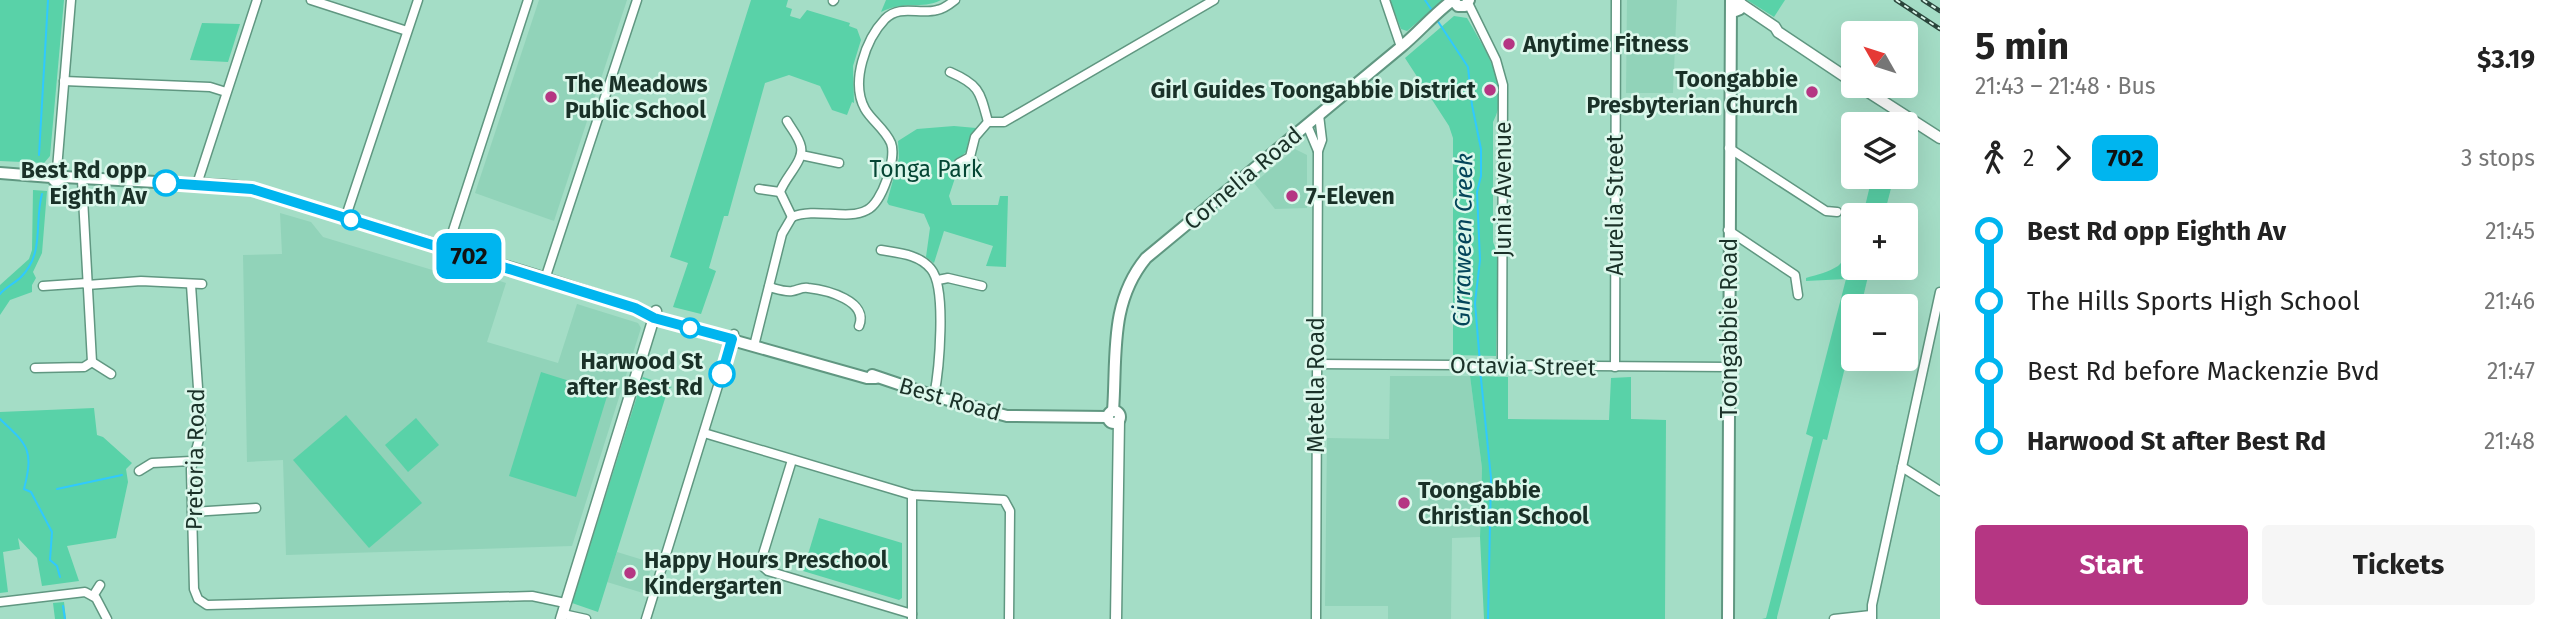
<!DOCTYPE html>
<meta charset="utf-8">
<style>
:root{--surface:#fff;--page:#f6f6f6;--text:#222;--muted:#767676;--accent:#b53683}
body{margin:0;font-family:"Fira Sans",sans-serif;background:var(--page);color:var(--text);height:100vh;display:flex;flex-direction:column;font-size:26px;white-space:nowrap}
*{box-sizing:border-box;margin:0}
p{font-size:23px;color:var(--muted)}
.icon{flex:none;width:38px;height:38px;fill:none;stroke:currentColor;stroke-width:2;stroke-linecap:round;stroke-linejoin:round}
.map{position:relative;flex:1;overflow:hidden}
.side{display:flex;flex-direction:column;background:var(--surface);width:630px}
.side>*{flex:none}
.badge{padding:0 14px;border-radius:10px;font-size:24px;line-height:46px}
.needle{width:46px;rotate:309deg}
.fabs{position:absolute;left:1841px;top:21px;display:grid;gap:14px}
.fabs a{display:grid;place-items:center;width:77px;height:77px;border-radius:7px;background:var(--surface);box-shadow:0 7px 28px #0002;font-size:35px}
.map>.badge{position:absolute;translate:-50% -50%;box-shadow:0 0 0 4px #fff}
.legs{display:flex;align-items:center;gap:10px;height:77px;padding:0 35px;font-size:23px}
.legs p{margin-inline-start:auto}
.head{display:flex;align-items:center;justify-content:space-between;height:119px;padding:0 35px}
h1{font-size:38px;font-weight:700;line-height:52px}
.action{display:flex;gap:14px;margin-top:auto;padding:14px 35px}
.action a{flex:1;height:80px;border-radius:7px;background:var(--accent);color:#fff;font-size:28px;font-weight:700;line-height:80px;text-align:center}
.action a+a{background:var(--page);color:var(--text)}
ul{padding:0 35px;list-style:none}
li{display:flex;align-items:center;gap:24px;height:70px;font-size:26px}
li i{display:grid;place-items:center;width:10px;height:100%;margin:0 9px;background:currentColor}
li i::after{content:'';width:18px;height:18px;margin:-9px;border:5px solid;border-radius:50%;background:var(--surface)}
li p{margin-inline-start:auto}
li:first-child i{background:linear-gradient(#0000 50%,currentColor 0)}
li:last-child i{background:linear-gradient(currentColor 50%,#0000 0)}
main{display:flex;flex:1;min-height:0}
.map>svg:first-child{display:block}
</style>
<main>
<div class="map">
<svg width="1940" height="619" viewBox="0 0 1940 619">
<rect width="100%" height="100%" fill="#a4ddc6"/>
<g fill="#91d3b9">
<path d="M539 0H627L554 221 475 193Z"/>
<path d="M1627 0H1677L1673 93H1626Z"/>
<path d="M1295 149 1307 155V208L1275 209 1254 183Z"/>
<path d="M280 213 311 222 323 237 439 272 457 267 506 283 487 342 558 363 577 304 638 323 641 328 572 546 286 555 283 460 247 462 243 255 282 254Z"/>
<path d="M1390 376H1470L1482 468 1480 537 1452 538 1451 619H1388V606H1325L1327 438 1389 439Z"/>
<path d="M617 552 653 563 643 593 607 582Z"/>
</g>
<g fill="#59d2a8">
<path d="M0 0H64L50 156 44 163 0 161Z"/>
<path d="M751 0H788L786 7 792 9 790 16 800 19 807 10 850 23 849 26 857 29 861 40 853 66 854 103 852 102 847 115 832 110 820 86 789 75 765 83 728 216H724L709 268 716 271 701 314 673 307 688 263 670 257Z"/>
<path d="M886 0H941C921 10 905 0 881 12Z"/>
<path d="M1390 0H1444L1407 31 1401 29Z"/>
<path d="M1747 0H1785L1774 17Z"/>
<path d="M1454 16 1467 18C1484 48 1512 88 1493 122V242L1498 255 1496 356 1453 355V138L1449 126 1405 58Z"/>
<path d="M202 23 240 24 228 62 190 60Z"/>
<path d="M954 126 976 128 969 140 966 152 956 161 959 166 949 196 952 205H998L1000 196H1008L1006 267 986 266 993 246 944 231 934 263 926 257 930 228 924 214 889 205 887 202 899 158 898 141 917 129Z"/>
<path d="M1872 177H1894L1884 215H1863Z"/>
<path d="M33 190 47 191 42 253 33 272 36 278 32 285V292L10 300 0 315V285L29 259 32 250Z"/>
<path d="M1849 217 1853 218V268H1870L1861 306H1853V335L1827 440 1823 439 1777 617V619H1762L1766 618 1813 437 1806 434 1846 279 1806 281V278C1816 275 1829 272 1838 266 1847 260 1853 227 1847 218Z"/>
<path d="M541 372 608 393 576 497 509 476Z"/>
<path d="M1470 376 1508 377V419L1609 420 1611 378 1631 377V419L1666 420 1665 619H1484L1480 537 1482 468Z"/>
<path d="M643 377 672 387 668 389 598 612 572 603Z"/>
<path d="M94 408 97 435 103 437 132 463 126 469 128 482 116 538 67 546 79 581 42 586 37 558 18 538 20 549 3 552 8 592 0 593V412Z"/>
<path d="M346 415 422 503 369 548 293 460Z"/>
<path d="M416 418 439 445 408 472 385 445Z"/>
<path d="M819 518 902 543V598L899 600 803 571Z"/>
<path d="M64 602 66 619H55L53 603Z"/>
</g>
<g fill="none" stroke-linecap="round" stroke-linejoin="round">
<g stroke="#30c9fe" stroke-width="2">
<path d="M1425 0 1433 12"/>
<path d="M1437 20 1468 67 1472 105 1481 149V176L1477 192 1480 260 1475 303 1480 363"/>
<path d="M39 155 48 0"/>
<path d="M0 294C6 287 15 283 21 277 45 253 34 222 42 194"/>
<path d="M1480 369 1491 478 1488 619"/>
<path d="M0 419C28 445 34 450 24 489L31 492 52 532 50 560 57 566 60 577"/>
<path d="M57 489 122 475"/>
<path d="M63 606 65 619"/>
</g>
<defs>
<g id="minor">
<path d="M311 0 407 31"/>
<path d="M1385 0 1401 47"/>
<path d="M833 1 834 0"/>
<path d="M1468 3 1496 60 1503 85 1502 366"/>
<path d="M950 72C980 85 980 92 988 122"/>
<path d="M64 81 210 87 226 92"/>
<path d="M787 121C792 130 799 137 801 147 804 161 785 177 780 192L792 217"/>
<path d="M1307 125 1318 151"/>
<path d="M1729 148 1826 211 1837 212"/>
<path d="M801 155 839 163"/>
<path d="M970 157 977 166"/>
<path d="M959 163 970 157 975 137 988 122H1004L1214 0"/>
<path d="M57 169 71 0"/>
<path d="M82 180 92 362"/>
<path d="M197 184 257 0"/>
<path d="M759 189 780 192"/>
<path d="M792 217C816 207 847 221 867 210 882 203 897 158 891 143 885 129 872 121 865 109 850 82 866 39 885 19 900 4 919 15 937 10 944 9 950 4 955 0"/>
<path d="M345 219 418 0"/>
<path d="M1728 230 1795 275 1798 295"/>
<path d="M447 249 528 0"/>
<path d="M881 250C898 253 919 254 931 269 947 288 939 371 934 396"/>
<path d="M545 279 637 0"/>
<path d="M938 280 948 278 982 286"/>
<path d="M87 285 141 281 202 284"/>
<path d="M191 285 201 432 191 469 194 589 198 599 207 605 532 596 565 603"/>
<path d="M43 286 87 283"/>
<path d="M769 287C777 289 784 292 792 291 798 290 802 287 808 288 827 290 869 301 859 326"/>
<path d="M754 346 782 234 792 217"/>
<path d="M92 362 111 374"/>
<path d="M1316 364 1730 367"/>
<path d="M1615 367 1616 0"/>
<path d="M35 368 84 367 92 362"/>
<path d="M704 433 912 495 1004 500 1010 511 1009 619"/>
<path d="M792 460 760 564 768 571 912 614"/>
<path d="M1902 467 1940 491"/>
<path d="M139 471 152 463 191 461"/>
<path d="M192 512 256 508"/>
<path d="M93 596 100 585"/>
<path d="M0 602 85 592 96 598 107 619"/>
<path d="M563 614 586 619"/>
<path d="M912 618V495"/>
<path d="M646 619 734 334"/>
<path d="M1316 619 1318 151 1322 140 1319 115"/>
<path d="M1834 619 1871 615"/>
<path d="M1872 619V605L1940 292"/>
</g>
<g id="tertiary">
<path d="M1741 4 1775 27 1778 32 1853 82"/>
<path d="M1859 86 1940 138"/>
<path d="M561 619 656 311"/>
<path d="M1116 619 1119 420"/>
</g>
<g id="secondary">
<path d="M1731 8 1735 11 1740 9 1741 4 1738 0"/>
<path d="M0 173 51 177 56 182 63 177"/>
<path d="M63 177 231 186 252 189 537 276 635 308 654 318 867 378H876"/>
<path d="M872 375 934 396 1007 416 1108 417"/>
<circle cx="1114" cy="417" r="6"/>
<path d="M1113 411C1117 356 1109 303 1146 258L1401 47C1419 32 1435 13 1453 0L1458 6H1465L1469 0"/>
<path d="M1728 619 1731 0"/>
</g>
</defs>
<use href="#minor" stroke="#609781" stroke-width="11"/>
<use href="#tertiary" stroke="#609781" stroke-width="13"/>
<use href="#secondary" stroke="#609781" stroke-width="14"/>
<use href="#minor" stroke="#fff" stroke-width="8"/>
<use href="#tertiary" stroke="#fff" stroke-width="10"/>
<use href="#secondary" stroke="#fff" stroke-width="10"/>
<defs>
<g id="rail">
<path d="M1896 0 1940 29"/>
<path d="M1923 0 1940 11"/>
</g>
</defs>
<use href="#rail" stroke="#2b463c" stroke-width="4.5"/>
<use href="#rail" stroke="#dbf7eb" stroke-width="2" stroke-dasharray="5" stroke-linecap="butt"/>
</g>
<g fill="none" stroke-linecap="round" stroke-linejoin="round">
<defs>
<path id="line-1" d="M166 183 252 189 635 308 654 318 732 339 722 374"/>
</defs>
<use href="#line-1" stroke="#fff" stroke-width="16"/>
<use href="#line-1" stroke="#00b5ef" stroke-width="10"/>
</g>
<g fill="#b53683" stroke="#dbf7eb" stroke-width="2.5">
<circle cx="1509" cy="44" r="7"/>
<circle cx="1490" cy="90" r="7"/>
<circle cx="1812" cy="92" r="7"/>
<circle cx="551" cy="97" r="7"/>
<circle cx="1292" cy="196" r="7"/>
<circle cx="1404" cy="503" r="7"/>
<circle cx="630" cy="573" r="7"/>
</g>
<g fill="#fff" stroke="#00b5ef" stroke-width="3.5">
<circle cx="166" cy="183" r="12"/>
<circle cx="351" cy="220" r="9"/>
<circle cx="690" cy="328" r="9"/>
<circle cx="722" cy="374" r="12"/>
</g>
<g text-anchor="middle" stroke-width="5" stroke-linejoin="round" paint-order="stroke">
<g font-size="23" font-weight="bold" fill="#1a3128" stroke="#dbf7eb" text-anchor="start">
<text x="1523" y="52">Anytime Fitness</text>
<text x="1798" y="87" text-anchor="end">Toongabbie<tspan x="1798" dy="26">Presbyterian Church</tspan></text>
<text x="565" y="92">The Meadows<tspan x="565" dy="26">Public School</tspan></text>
<text x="1476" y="98" text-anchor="end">Girl Guides Toongabbie District</text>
<text x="1306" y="204">7-Eleven</text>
<text x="1418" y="498">Toongabbie<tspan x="1418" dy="26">Christian School</tspan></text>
<text x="644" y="568">Happy Hours Preschool<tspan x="644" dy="26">Kindergarten</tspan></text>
</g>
<g font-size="23" fill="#044533" stroke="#dbf7eb">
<text x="926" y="177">Tonga Park</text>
</g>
<g font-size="23" font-weight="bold" fill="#1a3128" stroke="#dbf7eb" text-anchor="end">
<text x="147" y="178">Best Rd opp<tspan x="147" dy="26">Eighth Av</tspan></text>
<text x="703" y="369">Harwood St<tspan x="703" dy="26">after Best Rd</tspan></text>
</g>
<g font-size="23" fill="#1a3128" stroke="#dbf7eb">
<text transform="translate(1243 178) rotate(-40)" y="8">Cornelia Road</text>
<text transform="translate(1503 189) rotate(-90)" y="8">Junia Avenue</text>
<text transform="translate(1615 205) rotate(-90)" y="8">Aurelia Street</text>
<text transform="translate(1729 328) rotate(-90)" y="8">Toongabbie Road</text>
<text transform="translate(1523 366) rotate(1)" y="8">Octavia Street</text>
<text transform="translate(1316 385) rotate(-90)" y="8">Metella Road</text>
<text transform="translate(950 399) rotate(16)" y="8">Best Road</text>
<text transform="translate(195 459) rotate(-89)" y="8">Pretoria Road</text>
</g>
<g font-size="24" font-style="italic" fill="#04455a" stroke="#dbf7eb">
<text transform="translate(1463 240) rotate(-89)" y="8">Girraween Creek</text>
</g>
</g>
</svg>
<div class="fabs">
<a><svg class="needle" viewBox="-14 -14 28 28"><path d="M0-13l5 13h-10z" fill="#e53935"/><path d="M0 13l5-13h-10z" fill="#767676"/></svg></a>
<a><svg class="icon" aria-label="layers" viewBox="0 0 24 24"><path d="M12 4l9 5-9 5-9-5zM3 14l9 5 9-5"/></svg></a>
<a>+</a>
<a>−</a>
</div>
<b class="badge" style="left:469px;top:256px;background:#00b5ef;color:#111">702</b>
</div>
<section class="side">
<div class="head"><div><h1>5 min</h1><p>21:43 – 21:48 · Bus</p></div><b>$3.19</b></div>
<div class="legs"><svg class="icon" aria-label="walk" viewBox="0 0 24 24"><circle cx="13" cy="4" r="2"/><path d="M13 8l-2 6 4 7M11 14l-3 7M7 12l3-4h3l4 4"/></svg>2<svg class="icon" aria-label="forward" viewBox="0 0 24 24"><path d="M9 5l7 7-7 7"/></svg><b class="badge" style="background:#00b5ef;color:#111">702</b><p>3 stops</p></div>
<ul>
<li><i style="color:#00b5ef"></i><b>Best Rd opp Eighth Av</b><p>21:45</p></li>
<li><i style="color:#00b5ef"></i><span>The Hills Sports High School</span><p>21:46</p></li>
<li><i style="color:#00b5ef"></i><span>Best Rd before Mackenzie Bvd</span><p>21:47</p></li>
<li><i style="color:#00b5ef"></i><b>Harwood St after Best Rd</b><p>21:48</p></li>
</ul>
<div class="action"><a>Start</a><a>Tickets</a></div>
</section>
</main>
